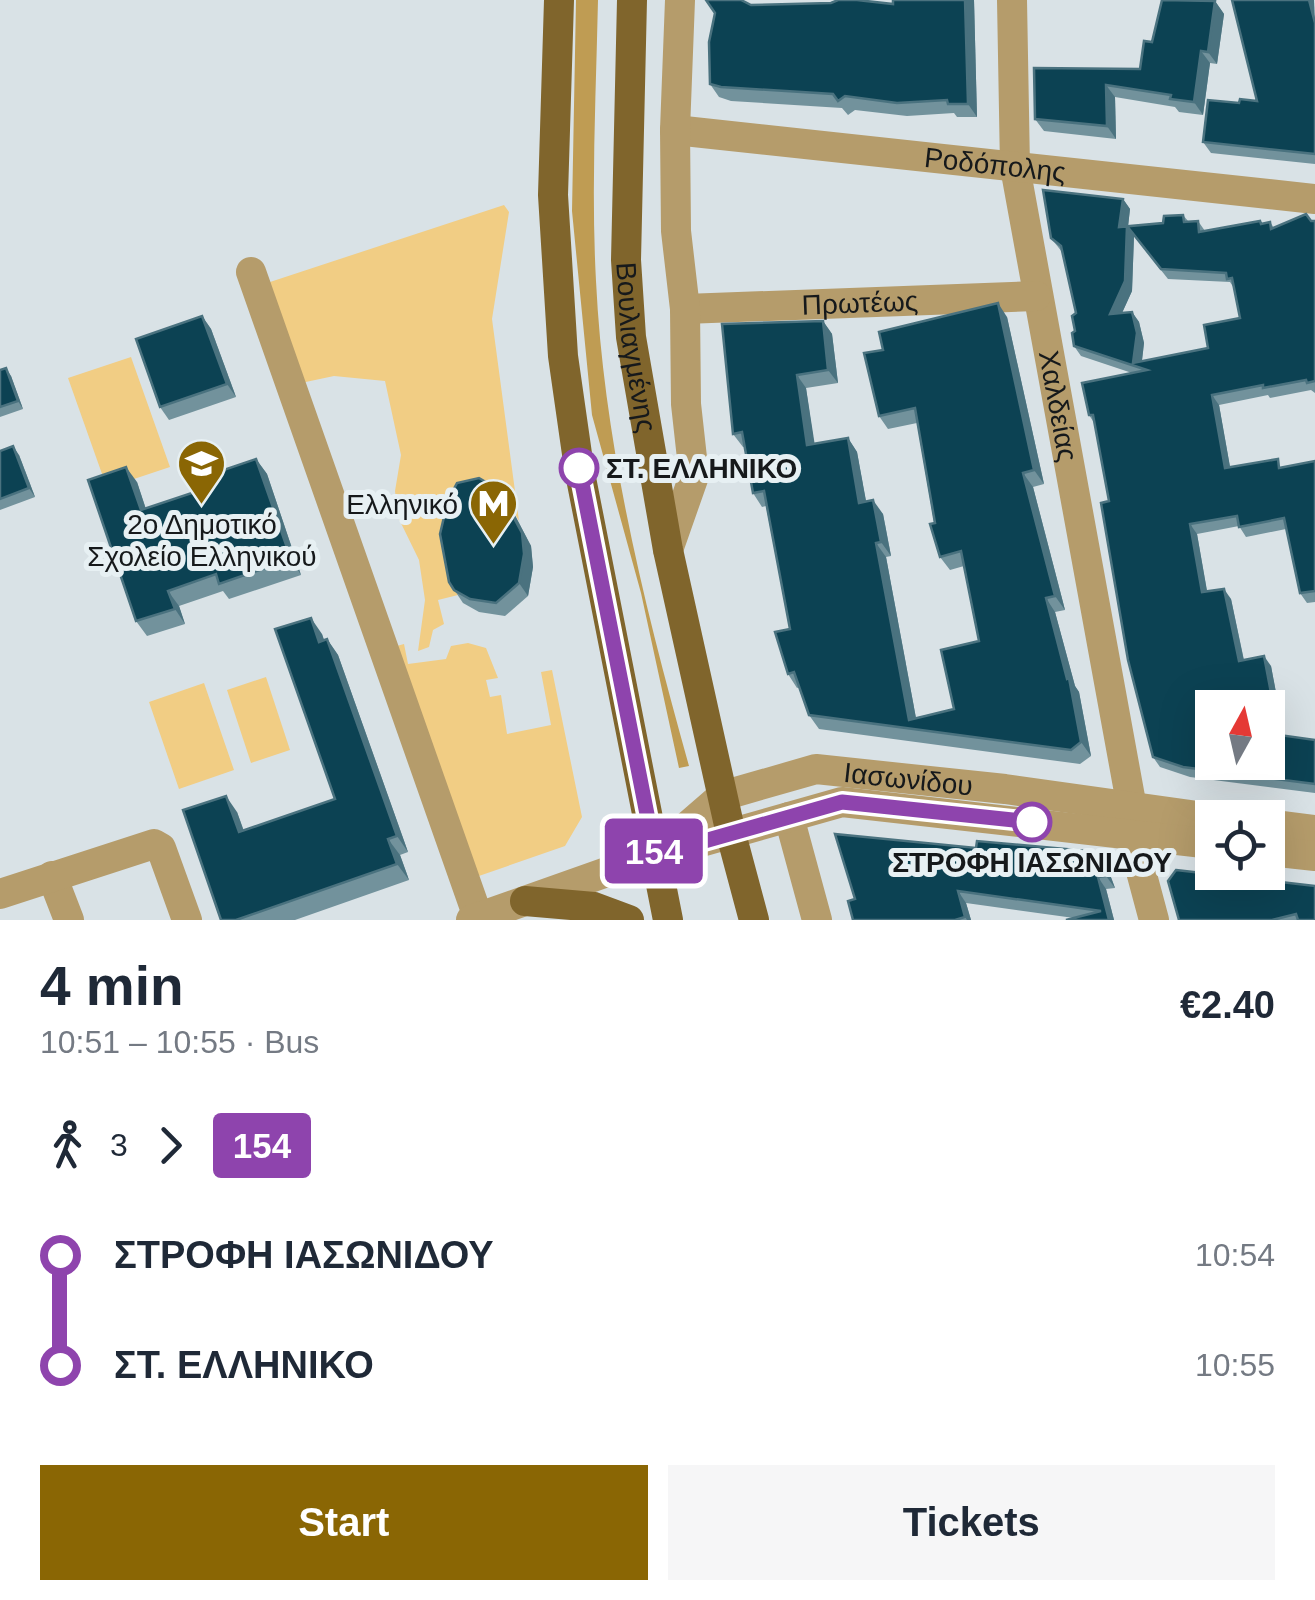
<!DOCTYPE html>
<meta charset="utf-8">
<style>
:root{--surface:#fff;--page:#f6f6f7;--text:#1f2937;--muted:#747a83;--accent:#8a6604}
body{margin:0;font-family:Helvetica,sans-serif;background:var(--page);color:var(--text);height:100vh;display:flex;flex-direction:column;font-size:38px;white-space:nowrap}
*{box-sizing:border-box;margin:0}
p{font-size:32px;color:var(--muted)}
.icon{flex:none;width:55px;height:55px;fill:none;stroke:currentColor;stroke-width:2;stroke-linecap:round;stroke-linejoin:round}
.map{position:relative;height:920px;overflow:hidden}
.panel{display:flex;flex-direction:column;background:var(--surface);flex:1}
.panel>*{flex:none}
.badge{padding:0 20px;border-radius:8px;font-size:35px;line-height:65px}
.needle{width:65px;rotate:8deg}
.buttons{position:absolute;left:1195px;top:690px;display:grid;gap:20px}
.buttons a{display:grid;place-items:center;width:90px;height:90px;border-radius:0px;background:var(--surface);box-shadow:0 10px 40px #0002;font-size:50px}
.map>.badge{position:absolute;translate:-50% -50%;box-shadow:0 0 0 5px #fff}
.legs{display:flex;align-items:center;gap:15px;height:110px;padding:0 40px;font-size:32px}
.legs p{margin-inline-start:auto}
.headline{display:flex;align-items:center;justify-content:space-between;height:170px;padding:0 40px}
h1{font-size:55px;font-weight:800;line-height:75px}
.button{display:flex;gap:20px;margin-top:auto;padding:20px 40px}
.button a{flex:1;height:115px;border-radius:0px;background:var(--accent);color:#fff;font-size:40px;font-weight:800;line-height:115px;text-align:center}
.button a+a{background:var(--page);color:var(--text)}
ul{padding:0 40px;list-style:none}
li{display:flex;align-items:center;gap:35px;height:110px;font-size:38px}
li i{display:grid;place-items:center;width:15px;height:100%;margin:0 12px;background:currentColor}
li i::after{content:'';width:25px;height:25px;margin:-12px;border:8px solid;border-radius:50%;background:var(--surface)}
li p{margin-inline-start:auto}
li:first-child i{background:linear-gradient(#0000 50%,currentColor 0)}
li:last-child i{background:linear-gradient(currentColor 50%,#0000 0)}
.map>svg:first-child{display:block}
</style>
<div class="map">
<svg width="1315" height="920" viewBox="0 0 1315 920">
<rect width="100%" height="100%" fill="#d9e2e6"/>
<g fill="#f1cd84">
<path d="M504 205 509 212 492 319 519 521 508 502 458 595 438 600 444 624 433 630 429 647 418 651 425 600 419 560 398 517 395 491 401 455 385 381 334 376 301 383 267 283Z"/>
<path d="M131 357 170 467 107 488 68 378Z"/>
<path d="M468 643 486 648 498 678 486 680 490 697 501 695 507 734 551 725 541 672 552 670 582 817 565 846 476 877 393 647 404 644 408 664 446 659 451 646Z"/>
<path d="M266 677 290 750 251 763 227 690Z"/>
<path d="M204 683 234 770 179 789 149 702Z"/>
</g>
<path fill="#bf9c53" d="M576 0H598C596 94 591 188 596 281 604 446 645 608 689 766L679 768 641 593 592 415 572 211Z"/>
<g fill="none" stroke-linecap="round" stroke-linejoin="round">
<g stroke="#b59c6b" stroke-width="30">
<path id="s1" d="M1012 0 1015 167 1132 808"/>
<path id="s2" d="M675 130 1315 199"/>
<path d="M251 272 478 917"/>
<path id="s3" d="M685 309 1036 296"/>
<path d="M668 550 694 476 686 404 685 309 676 231 675 130 680 0"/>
<path d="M789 817 817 920"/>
<path d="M1268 824 1315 830"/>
<path d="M1131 834 1154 920"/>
<path id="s4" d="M662 848 722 796 816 769 1005 789 1212 818"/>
<path d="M1268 851 1315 856"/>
<path d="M52 876 69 920"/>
<path d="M0 894 154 844 161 848 187 920"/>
<path d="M471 920 655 855 842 802 1212 844"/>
</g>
<g stroke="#80652c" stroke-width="30">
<path d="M559 0 553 195 563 356 579 468 668 920"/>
<path id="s5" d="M632 0 626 260 631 337 668 550 731 834 754 920"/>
<path d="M525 901 594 907 629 920"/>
</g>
</g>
<g fill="#72929c" fill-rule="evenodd">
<path d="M893 0H974L977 117H957L954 113 907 116 855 110 848 115 842 108 731 101 719 97 710 84 751 5 893 4Z"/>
<path d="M1232 0H1314L1315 164 1211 153 1203 142 1239 103 1257 101Z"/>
<path d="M1215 1 1224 14 1217 64 1210 63 1203 115 1179 112 1175 107 1115 97 1116 139 1044 131 1035 119 1140 69 1152 42Z"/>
<path d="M1123 199 1130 209 1128 226 1163 223 1183 215 1188 221H1198L1205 231 1270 222 1274 228 1315 221V393L1311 390 1270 398 1268 395 1219 405 1230 467H1284L1315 461V602L1307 603 1300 593 1286 529 1246 537 1239 526 1197 534 1207 592 1231 599 1244 660 1271 666 1284 736 1315 740V793L1190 777 1160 767 1153 757 1109 501 1095 424 1089 415 1132 373 1081 356 1074 346 1076 313 1062 252 1051 238ZM1134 236 1168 279 1230 282 1234 288 1240 318 1208 348 1142 361 1144 343 1139 322 1132 312 1122 313 1132 291Z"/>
<path d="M202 316 211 329 236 397 169 420 160 407Z"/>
<path d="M1007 317 1044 484 1033 487 1065 610 1055 612 1075 686 1079 692 1091 756 1080 764 819 729 809 715 800 687 797 688 788 674 790 629 766 506 762 507 753 493 745 447H743L733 434 823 321 832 334 838 383 806 388 814 444 848 438 857 452 866 502 883 514 891 556 886 557 916 718 954 709 979 641 964 566 950 570 940 557 917 423 888 429 879 416 883 350Z"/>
<path d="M0 370 11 376 23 409 0 417Z"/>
<path d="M0 451 19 455 35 497 0 510Z"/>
<path d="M256 459 267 474 301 575 229 599 223 591 179 606 185 624 147 636 136 621 137 482 146 509 207 488Z"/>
<path d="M508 502 531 546 533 567 528 596 505 616 479 612 463 603 449 582Z"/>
<path d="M322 634 324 640 327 639 338 655 408 852 400 855 409 880 295 920H221L237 812 244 831 335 799Z"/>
<path d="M1106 864 1115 888 1106 889 1114 920 1074 918 966 903 971 920H853L848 901Z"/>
<path d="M1315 886V920H1179Z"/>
</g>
<g fill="#4a727f">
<path d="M965 0H974L977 117 968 104Z"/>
<path d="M1309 0H1314L1315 23Z"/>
<path d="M1215 1 1224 14 1217 64 1208 52Z"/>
<path d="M1201 51 1210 63 1203 115 1194 102Z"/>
<path d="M1106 85 1115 97 1116 139 1107 126Z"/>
<path d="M1123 199 1130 209 1128 227 1134 236 1132 291 1117 324 1110 314Z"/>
<path d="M998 303 1007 317 1044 484 1034 470Z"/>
<path d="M1132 312 1139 322 1144 343 1141 368 1133 363Z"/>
<path d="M202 316 211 329 236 397 227 384Z"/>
<path d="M823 321 832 334 838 383 828 370Z"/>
<path d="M6 368 11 376 23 409 18 401Z"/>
<path d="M797 375 806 388 817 459 807 445Z"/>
<path d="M1212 395 1219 405 1232 478 1225 468Z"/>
<path d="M848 438 857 452 869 517 859 503Z"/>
<path d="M13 446 19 455 35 497 29 488Z"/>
<path d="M256 459 267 474 301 575 291 559Z"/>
<path d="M126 467 137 482 151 525 141 510Z"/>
<path d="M1023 473 1033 487 1065 610 1055 596Z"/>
<path d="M499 490 508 502 531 546 533 567 528 596 519 583Z"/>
<path d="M873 500 883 514 891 556 881 542Z"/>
<path d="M1190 524 1197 534 1209 602 1202 592Z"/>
<path d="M876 543 886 557 918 729 909 720Z"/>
<path d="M1224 589 1231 599 1246 671 1239 661Z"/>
<path d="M168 591 179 606 185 624 175 609Z"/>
<path d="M1046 598 1055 612 1075 686 1079 692 1091 756 1081 742 1067 679Z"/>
<path d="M311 618 322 634 330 658 319 642Z"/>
<path d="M327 639 338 655 408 852 397 836Z"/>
<path d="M1264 656 1271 666 1286 745 1279 735Z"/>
<path d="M226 796 237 812 250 849 239 832Z"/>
<path d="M388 839 400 855 409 880 397 864Z"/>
<path d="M1098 852 1106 864 1115 888 1106 876Z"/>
<path d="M1098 877 1106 889 1114 920H1109Z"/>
<path d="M958 891 966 903 971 920H967L965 917Z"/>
</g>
<g fill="#0c4253" stroke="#4a727f" stroke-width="2.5" fill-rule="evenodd">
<path d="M706 0H741L751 5 831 3 838 0H857L893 4V0H965L968 104H948L947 100 897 103 845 96 838 101 833 94 721 87 710 84 709 42 715 13Z"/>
<path d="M1162 0 1215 1 1208 52 1201 51 1194 102 1170 99 1171 95 1106 85 1107 126 1035 119 1034 68 1140 69 1144 41 1152 42Z"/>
<path d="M1232 0H1309L1315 23V154L1203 142 1208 100 1239 103 1240 99 1257 101Z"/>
<path d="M1043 190 1123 199 1119 227 1163 223 1164 216 1183 215 1184 222 1198 221 1199 232 1260 221 1261 224 1270 222 1271 229 1306 214 1311 221H1315V381L1307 383 1306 380 1263 388V385L1212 395 1225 468 1278 459 1279 468 1315 461V591L1300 593 1284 518 1239 527 1237 516 1190 524 1202 592 1224 589 1239 661 1264 656 1279 735 1315 740V784L1183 767 1153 757 1128 660 1101 503 1109 501 1093 415H1089L1082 383 1147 370 1074 346 1072 333 1075 331 1072 316 1076 313 1061 246 1051 238ZM1127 226 1161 269 1226 273 1227 279 1232 278 1240 318 1204 325 1208 348 1133 363 1137 333 1132 312 1110 314 1125 281ZM1212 708H1268V762H1212Z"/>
<path d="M998 303 1034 470 1023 473 1055 596 1046 598 1067 679 1069 678 1081 742 1071 750 809 715 794 672 788 674 775 632 790 629 764 491 753 493 742 432 733 434 722 324 823 321 828 370 797 375 807 445 848 438 859 503 873 500 881 542 876 543 909 720 954 709 941 650 979 641 961 551 940 557 930 524 935 523 915 408 879 416 864 353 883 350 879 332Z"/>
<path d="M202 316 227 384 160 407 136 339Z"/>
<path d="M6 368 18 401 0 407V370Z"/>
<path d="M13 446 29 488 0 499V451Z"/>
<path d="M256 459 291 559 219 584 216 574 168 591 175 609 136 621 88 480 126 467 141 510 207 488 203 477Z"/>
<path d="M479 478 499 490 522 533 524 554 519 583 496 603 470 599 454 590 449 582 440 534 448 500 457 483Z"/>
<path d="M311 618 319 642 327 639 397 836 388 839 397 864 236 920H221L183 810 226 796 239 832 335 799 275 629Z"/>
<path d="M835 834 976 848 977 841 1098 852 1106 876 1098 877 1109 920H1066L1101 911 958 891 965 917 955 920H853L848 901 855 899Z"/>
<path d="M1176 870 1315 886V920H1298L1296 914 1272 920H1179L1168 881Z"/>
</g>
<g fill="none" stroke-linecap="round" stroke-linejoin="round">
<defs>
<path id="line-1" d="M579 468 655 855 842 802 1032 822"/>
</defs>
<use href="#line-1" stroke="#fff" stroke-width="22"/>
<use href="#line-1" stroke="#8e44ad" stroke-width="15"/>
</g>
<defs>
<symbol id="school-pin" viewBox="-11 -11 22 30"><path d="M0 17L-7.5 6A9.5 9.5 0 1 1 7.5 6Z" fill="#8a6604" stroke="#e7f0f3"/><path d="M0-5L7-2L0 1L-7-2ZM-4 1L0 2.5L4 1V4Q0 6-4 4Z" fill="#fff"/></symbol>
<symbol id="metro-pin" viewBox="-11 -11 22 30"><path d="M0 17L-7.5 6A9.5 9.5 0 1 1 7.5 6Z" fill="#8a6604" stroke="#e7f0f3"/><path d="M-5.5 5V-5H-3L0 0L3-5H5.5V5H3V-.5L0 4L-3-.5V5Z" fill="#fff"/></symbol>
</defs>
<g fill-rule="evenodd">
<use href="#school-pin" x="174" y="436" width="55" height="75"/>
<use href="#metro-pin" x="466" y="476" width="55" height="75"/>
</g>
<g fill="#fff" stroke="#8e44ad" stroke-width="5">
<circle cx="579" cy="468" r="18"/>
<circle cx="1032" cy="822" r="18"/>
</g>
<g text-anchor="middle" stroke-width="10" stroke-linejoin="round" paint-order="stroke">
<g font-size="28" fill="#16191b" stroke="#e7f0f3">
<text dy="10" stroke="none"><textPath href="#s2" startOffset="322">Ροδόπολης</textPath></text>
<text dy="10" stroke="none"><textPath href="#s3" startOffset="175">Πρωτέως</textPath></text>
<text dy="10" stroke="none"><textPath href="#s5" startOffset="348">Βουλιαγμένης</textPath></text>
<text dy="10" stroke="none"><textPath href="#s1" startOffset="410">Χαλδείας</textPath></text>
<text dy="10" stroke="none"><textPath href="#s4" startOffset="270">Ιασωνίδου</textPath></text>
</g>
<g font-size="28" font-weight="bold" fill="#16191b" stroke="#e7f0f3" text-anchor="start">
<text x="606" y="478">ΣΤ. ΕΛΛΗΝΙΚΟ</text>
<text x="1032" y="872" text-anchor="middle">ΣΤΡΟΦΗ ΙΑΣΩΝΙΔΟΥ</text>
</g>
<g font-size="28" fill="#16191b" stroke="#e7f0f3" text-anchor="end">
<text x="458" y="514">Ελληνικό</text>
<text x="202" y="534" text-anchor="middle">2ο Δημοτικό<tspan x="202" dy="32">Σχολείο Ελληνικού</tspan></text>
</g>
</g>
</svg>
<div class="buttons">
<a><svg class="needle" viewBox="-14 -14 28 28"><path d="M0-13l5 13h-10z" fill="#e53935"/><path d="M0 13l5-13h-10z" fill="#747a83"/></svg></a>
<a><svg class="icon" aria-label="locate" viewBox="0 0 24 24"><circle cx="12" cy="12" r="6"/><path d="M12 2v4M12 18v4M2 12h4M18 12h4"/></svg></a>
</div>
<b class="badge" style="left:654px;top:851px;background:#8e44ad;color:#fff">154</b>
</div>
<section class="panel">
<div class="headline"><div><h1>4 min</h1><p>10:51 – 10:55 · Bus</p></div><b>€2.40</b></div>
<div class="legs"><svg class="icon" aria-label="walk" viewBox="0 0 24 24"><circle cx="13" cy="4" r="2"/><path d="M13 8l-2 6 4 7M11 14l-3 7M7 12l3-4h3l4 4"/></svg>3<svg class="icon" aria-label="forward" viewBox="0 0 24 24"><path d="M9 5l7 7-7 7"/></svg><b class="badge" style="background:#8e44ad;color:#fff">154</b></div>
<ul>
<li><i style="color:#8e44ad"></i><b>ΣΤΡΟΦΗ ΙΑΣΩΝΙΔΟΥ</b><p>10:54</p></li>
<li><i style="color:#8e44ad"></i><b>ΣΤ. ΕΛΛΗΝΙΚΟ</b><p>10:55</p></li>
</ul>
<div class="button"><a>Start</a><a>Tickets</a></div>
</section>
